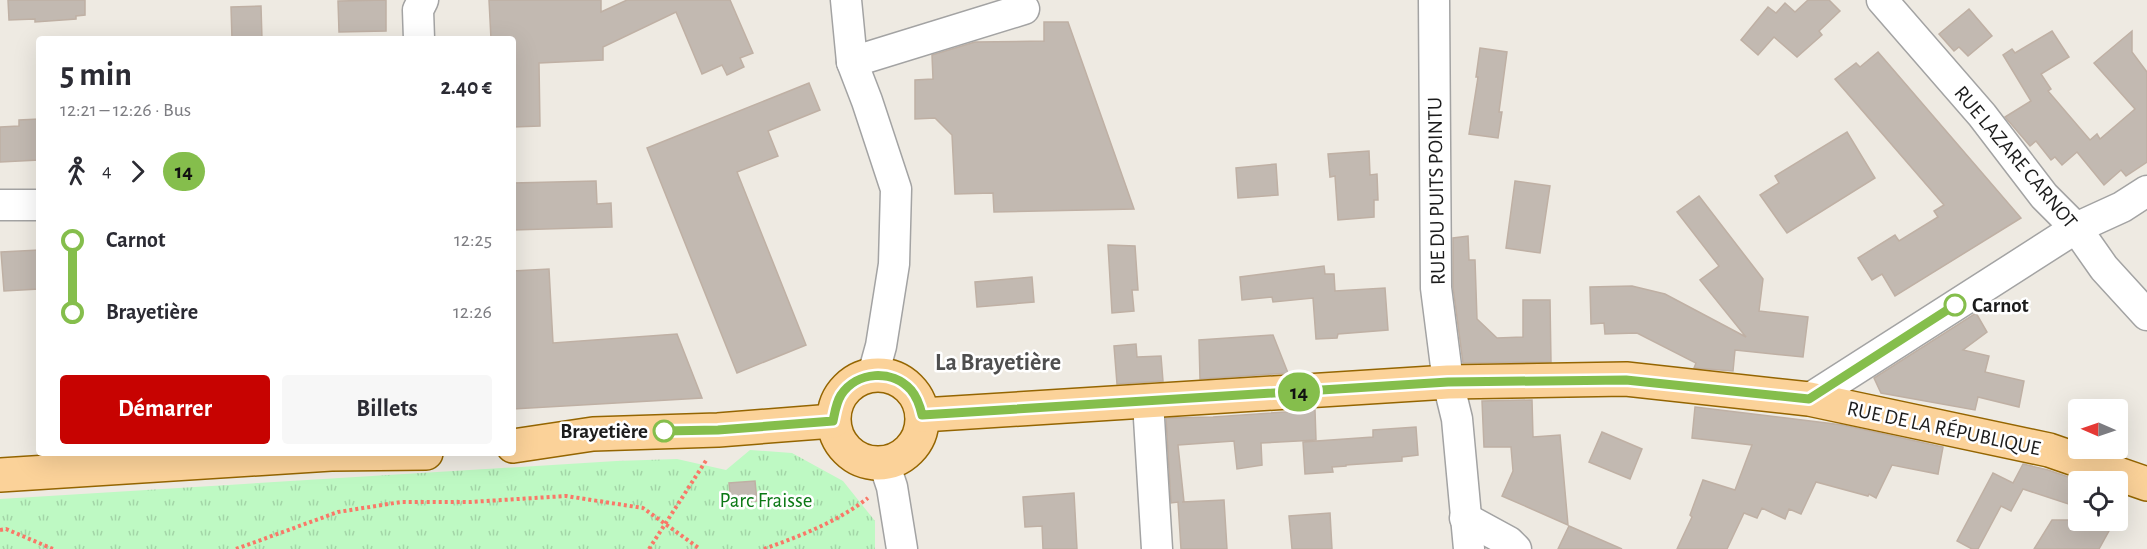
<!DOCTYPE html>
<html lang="fr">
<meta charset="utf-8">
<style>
:root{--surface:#fff;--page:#f7f7f7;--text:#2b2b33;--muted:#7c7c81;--accent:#c70301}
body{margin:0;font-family:"Alegreya Sans",sans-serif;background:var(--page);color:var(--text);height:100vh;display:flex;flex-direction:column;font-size:22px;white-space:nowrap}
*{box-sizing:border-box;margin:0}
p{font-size:20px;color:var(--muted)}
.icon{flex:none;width:33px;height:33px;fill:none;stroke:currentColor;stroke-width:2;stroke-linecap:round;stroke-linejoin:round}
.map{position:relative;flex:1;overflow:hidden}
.panel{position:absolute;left:36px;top:36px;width:480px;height:420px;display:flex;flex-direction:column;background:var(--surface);border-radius:6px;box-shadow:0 6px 24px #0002}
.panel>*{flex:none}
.badge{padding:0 12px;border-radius:20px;font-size:21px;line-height:39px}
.needle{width:39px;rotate:272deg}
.tools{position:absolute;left:2068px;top:399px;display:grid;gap:12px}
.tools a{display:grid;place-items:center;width:60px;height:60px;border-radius:6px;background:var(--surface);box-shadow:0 6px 24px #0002;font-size:30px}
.map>.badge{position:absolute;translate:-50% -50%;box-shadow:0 0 0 3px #fff}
.legs{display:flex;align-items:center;gap:9px;height:66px;padding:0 24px;font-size:20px}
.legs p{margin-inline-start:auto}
.headline{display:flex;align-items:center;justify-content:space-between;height:102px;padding:0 24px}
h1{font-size:33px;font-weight:600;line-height:45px}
.primary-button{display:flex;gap:12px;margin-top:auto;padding:12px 24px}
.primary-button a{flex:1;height:69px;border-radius:6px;background:var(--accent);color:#fff;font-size:24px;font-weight:600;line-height:69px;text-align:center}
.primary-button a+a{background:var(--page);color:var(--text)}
ul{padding:0 24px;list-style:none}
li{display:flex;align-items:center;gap:21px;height:72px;font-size:22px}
li i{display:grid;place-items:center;width:9px;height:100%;margin:0 8px;background:currentColor}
li i::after{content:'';width:15px;height:15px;margin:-8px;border:4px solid;border-radius:50%;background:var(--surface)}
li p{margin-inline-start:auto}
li:first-child i{background:linear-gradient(#0000 50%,currentColor 0)}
li:last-child i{background:linear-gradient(currentColor 50%,#0000 0)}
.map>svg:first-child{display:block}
</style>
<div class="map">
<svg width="2147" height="549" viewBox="0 0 2147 549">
<defs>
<pattern id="park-tufts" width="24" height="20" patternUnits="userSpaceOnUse" patternTransform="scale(1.5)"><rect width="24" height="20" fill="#bef9c3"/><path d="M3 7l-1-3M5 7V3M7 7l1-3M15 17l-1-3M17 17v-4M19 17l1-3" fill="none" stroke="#a3d5a7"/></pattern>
</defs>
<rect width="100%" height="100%" fill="#eeeae2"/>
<path fill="url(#park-tufts)" d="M750 450 792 453 843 481 875 521V549H0V499L616 461 677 459 726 470Z"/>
<g fill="#c2b9b1" stroke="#bfb0a4" stroke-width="1.5">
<path d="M8 0H85V15L76 16V19L35 22V19L9 20Z"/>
<path d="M386 0V31L339 32 338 1Z"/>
<path d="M489 0H601V12L627 0H730L753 53 740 58 744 67 727 75 722 65 702 74 676 12 603 47V60L539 63 540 126 513 127V39H491Z"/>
<path d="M1808 0H1829L1840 11 1819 31 1822 35 1797 57 1774 37 1758 55 1741 40 1768 7 1776 13 1785 3 1795 12Z"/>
<path d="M261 6 262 39H232L231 7Z"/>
<path d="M1969 9 1992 36 1968 56 1959 47 1954 51 1939 34Z"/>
<path d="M1044 22H1068L1134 209 994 212 993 193 955 194 952 135 935 118 915 119V80L933 79 932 55 975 42 1044 41Z"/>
<path d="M2052 31 2069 57 2041 74 2051 89 2048 91 2090 140 2097 134 2100 139 2135 109 2094 63 2132 31V52L2147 72V162L2126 176 2121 170 2104 185 2077 152 2062 165 2055 157 2051 160 2036 141 2030 146 2005 117 2031 101 2003 55 2012 49 2015 53Z"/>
<path d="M1480 48 1507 52 1499 112H1502L1498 138 1469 134 1478 77H1476Z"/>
<path d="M1878 52 2021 218 1895 296 1882 274 1872 280 1858 258 1895 235 1899 241 1938 217 1934 211 1944 205 1835 79 1856 63 1860 67Z"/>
<path d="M809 83 820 110 768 131 778 156 737 172 806 345 737 373 647 148Z"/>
<path d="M39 119V160L0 162V127L19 126V120Z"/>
<path d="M1847 132 1875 178 1787 233 1760 195 1779 183 1775 176Z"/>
<path d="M1369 151 1370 175 1377 174 1378 200H1374V217L1338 220 1335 176 1330 177 1328 154Z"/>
<path d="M1276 164 1278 195 1238 198 1236 168Z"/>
<path d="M596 181 597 204 611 203 612 227 513 230V183Z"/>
<path d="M1515 181 1550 186 1540 253 1506 248Z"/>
<path d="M1699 196 1763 279 1759 311 1808 317 1803 357 1735 350 1733 371 1694 368 1696 363 1637 333 1605 334 1604 323 1591 324 1590 287 1632 286 1665 294 1746 337 1700 280 1719 266 1677 212Z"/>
<path d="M1468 236 1469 260H1475L1477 319 1497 338 1523 337V300H1550L1551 362 1463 363 1453 287V238Z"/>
<path d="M1108 245 1135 246 1138 290H1132L1134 311 1112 313Z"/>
<path d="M39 250V289L4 291 1 252Z"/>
<path d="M1324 266 1325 274H1334L1335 291 1385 288 1388 330 1338 334 1337 338 1316 339 1313 298 1273 302 1272 297 1242 300 1240 277Z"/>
<path d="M549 269 553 343 677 334 702 398 513 409V271Z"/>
<path d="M1032 277 1034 302 977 307 975 282Z"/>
<path d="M1976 313 1987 332 1963 350 1989 356 1985 372 2024 381 2019 407 1978 397 1975 410 1881 393 1874 378Z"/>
<path d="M1273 335 1288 373 1200 379 1199 340Z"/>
<path d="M1136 344 1137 357 1161 356 1163 381 1117 384 1114 346Z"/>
<path d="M1532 400 1533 437 1560 435 1568 525 1502 496 1513 471 1511 447H1484L1482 401Z"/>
<path d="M1695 407 1843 425 1943 447 1938 474 1892 465 1876 498 1869 494 1868 496 1816 482 1801 514 1789 509 1785 519 1762 508 1757 518 1744 513 1727 549H1677L1692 517 1690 515 1703 480 1735 490 1752 445 1692 438Z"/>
<path d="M1315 410 1316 440 1261 443 1262 465 1237 469 1234 441 1178 445 1184 502H1182L1224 500 1227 549H1181L1178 502 1171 503 1166 418 1213 417Z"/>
<path d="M1416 427 1418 455 1402 457V461L1346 465V466L1332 467 1333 472 1305 474 1303 442 1373 437V430Z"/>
<path d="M1602 432 1642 449 1630 479 1589 462Z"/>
<path d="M2023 464 2048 470 2083 482H2079V499L2075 506 2023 489 2011 511 2001 506 1978 549H1972L1957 541 1993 473 2013 483Z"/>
<path d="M755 481 757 501 731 503 729 483Z"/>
<path d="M1074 493 1077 549H1043L1042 526 1025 527 1023 497Z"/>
<path d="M1330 513 1332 549H1292L1289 516Z"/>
<path d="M2052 520H2115L2099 549H2034Z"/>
<path d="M1569 526 1622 549H1558Z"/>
</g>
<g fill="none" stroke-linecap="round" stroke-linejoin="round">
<defs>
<g id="minor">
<path d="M846 0 852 62 867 101 896 189 894 264 881 346 873 375"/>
<path d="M1434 0 1436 288 1448 382 1457 419 1469 549"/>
<path d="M1882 0 1982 115 2044 196 2076 228 2104 268 2147 315"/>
<path d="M419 39 418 10 423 0"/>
<path d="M852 62 1024 9"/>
<path d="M0 205H39"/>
<path d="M1809 399 2076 228 2122 207 2147 191"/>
<path d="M1148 402 1157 549"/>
<path d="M884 463 892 487 902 549"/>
<path d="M1465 518 1509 542 1516 549"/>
</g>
<g id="major">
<circle cx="878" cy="419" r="44"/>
<path d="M922 415 1448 382 1626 379 1809 399 2049 450 2147 484"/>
<path d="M513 446 593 434 718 430 833 421"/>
<path d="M0 475 331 454 426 453"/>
</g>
</defs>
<use href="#minor" stroke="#a3a3a3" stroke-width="33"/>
<use href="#major" stroke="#946501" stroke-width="36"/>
<g stroke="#f97868" stroke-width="4" stroke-dasharray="3 3" stroke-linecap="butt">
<path d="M0 530 6 529 53 549"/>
<path d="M236 549 338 512 401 502H470L566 496 643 508 700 549"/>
<path d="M649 549 707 459"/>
<path d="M764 549C800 536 837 522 868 498"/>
</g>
<use href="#minor" stroke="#fff" stroke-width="30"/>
<use href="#major" stroke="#fbd299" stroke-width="33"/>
</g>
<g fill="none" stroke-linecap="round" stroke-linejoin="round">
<defs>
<path id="line-1" d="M664 431 718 430 833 421C835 412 836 403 841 395 857 371 892 369 911 390 917 397 920 406 922 415L1448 382 1626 380 1809 399 1955 305"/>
</defs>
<use href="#line-1" stroke="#fff" stroke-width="14"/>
<use href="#line-1" stroke="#85be4c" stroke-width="9"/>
</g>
<g fill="#fff" stroke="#85be4c" stroke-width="3">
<circle cx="1955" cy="305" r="10"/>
<circle cx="664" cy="431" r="10"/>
</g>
<g text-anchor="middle" stroke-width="5" stroke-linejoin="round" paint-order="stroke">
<g font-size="21" fill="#1c1c1c" stroke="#fff">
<text transform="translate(2016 157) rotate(50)" y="7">RUE LAZARE CARNOT</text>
<text transform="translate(1436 191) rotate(-91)" y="7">RUE DU PUITS POINTU</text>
<text transform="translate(1944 428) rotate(12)" y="7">RUE DE LA RÉPUBLIQUE</text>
</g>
<g font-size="21" font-weight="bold" fill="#1c1c1c" stroke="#fff" text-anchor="start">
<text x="1972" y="312">Carnot</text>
<text x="648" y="438" text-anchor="end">Brayetière</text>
</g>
<g font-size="21" fill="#0c7916" stroke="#fff">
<text x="766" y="507">Parc Fraisse</text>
</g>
<g font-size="24" font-weight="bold" fill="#4f4f4f" stroke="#fff">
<text x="998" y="370">La Brayetière</text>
</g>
</g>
</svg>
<div class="tools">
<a><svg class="needle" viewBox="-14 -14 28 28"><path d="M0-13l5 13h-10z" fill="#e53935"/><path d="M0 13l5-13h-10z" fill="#7c7c81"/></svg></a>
<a><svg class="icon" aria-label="locate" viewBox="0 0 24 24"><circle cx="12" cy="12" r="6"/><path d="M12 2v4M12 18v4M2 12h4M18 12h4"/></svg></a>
</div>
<b class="badge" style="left:1299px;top:392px;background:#85be4c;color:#111">14</b>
<section class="panel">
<div class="headline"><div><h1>5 min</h1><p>12:21 – 12:26 · Bus</p></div><b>2.40 €</b></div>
<div class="legs"><svg class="icon" aria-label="walk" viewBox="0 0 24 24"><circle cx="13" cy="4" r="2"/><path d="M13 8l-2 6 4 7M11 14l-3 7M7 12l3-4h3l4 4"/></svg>4<svg class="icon" aria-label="forward" viewBox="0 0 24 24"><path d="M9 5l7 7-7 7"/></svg><b class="badge" style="background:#85be4c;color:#111">14</b></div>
<ul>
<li><i style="color:#85be4c"></i><b>Carnot</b><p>12:25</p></li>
<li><i style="color:#85be4c"></i><b>Brayetière</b><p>12:26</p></li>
</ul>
<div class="primary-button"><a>Démarrer</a><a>Billets</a></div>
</section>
</div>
